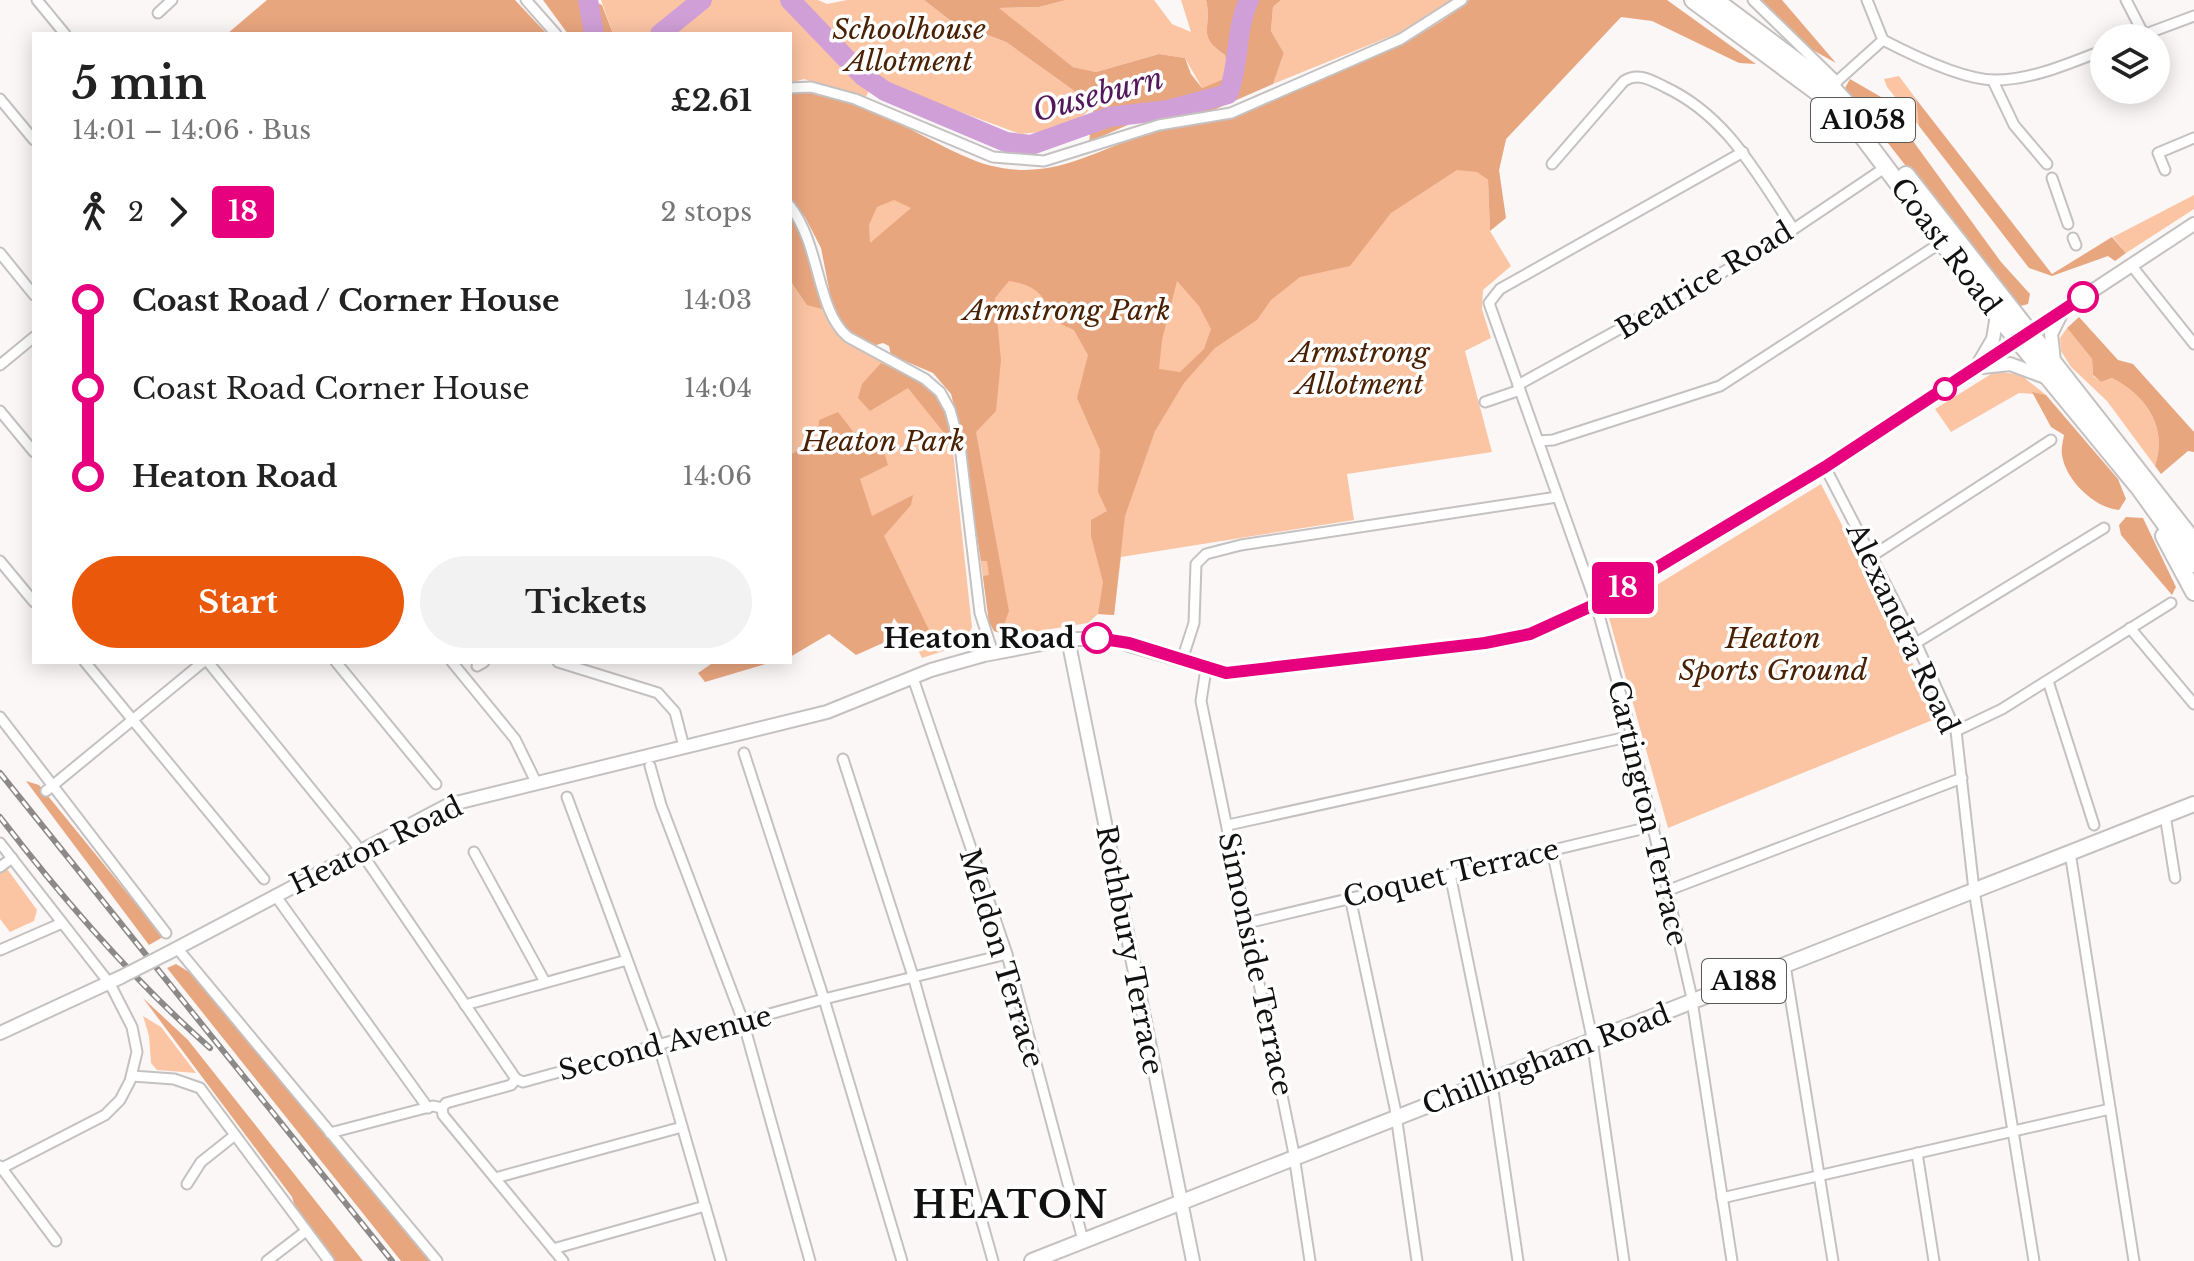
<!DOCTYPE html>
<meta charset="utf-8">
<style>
:root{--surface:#fff;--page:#f2f2f2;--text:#222;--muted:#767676;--accent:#ea580c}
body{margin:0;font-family:"Libre Baskerville",serif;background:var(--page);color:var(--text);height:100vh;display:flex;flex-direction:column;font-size:30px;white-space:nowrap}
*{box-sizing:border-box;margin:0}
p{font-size:26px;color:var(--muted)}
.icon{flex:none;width:44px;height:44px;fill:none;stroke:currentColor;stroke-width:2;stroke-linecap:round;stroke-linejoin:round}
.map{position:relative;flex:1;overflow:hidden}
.drawer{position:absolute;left:32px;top:32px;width:760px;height:632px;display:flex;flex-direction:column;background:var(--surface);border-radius:0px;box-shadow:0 4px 20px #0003}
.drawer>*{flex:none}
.badge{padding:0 16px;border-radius:6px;font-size:28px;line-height:52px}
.fabs{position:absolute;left:2090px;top:24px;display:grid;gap:16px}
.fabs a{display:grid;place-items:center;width:80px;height:80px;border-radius:50%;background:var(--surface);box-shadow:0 4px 20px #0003;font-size:40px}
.map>.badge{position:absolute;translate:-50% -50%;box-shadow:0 0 0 4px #fff}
.legs{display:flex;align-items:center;gap:12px;height:88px;padding:0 40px;font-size:26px}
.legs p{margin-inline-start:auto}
.headline{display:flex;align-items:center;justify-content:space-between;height:136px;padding:0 40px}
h1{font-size:44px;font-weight:700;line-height:60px}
.primary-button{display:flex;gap:16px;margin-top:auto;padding:16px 40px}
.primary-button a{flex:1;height:92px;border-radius:48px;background:var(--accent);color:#fff;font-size:32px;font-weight:700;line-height:92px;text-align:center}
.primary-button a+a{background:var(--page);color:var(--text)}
ul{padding:0 40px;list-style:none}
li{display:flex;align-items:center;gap:28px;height:88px;font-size:30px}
li i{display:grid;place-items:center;width:12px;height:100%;margin:0 10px;background:currentColor}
li i::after{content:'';width:20px;height:20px;margin:-10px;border:6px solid;border-radius:50%;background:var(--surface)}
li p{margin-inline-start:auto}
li:first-child i{background:linear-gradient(#0000 50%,currentColor 0)}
li:last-child i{background:linear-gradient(currentColor 50%,#0000 0)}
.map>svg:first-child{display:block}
</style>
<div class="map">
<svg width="2194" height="1261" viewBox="0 0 2194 1261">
<rect width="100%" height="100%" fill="#fbf7f7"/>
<g fill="#fbc5a4">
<path d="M601 0H818L827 4 847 0H924L951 21 1006 42 1094 105 1084 115 1052 131 1020 134 874 80 865 99 804 79 790 83V34H613Z"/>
<path d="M1066 0H1154L1172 24 1191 32 1181 0H1206C1213 29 1195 35 1225 55L1229 78 1202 88 1185 58 1159 54 1096 72 1073 67 998 8 1039 7Z"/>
<path d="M1281 0H1454L1421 24 1273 84 1284 53 1271 31 1273 7Z"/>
<path d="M1621 17 1506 139 1499 170 1478 172 1488 180 1490 231 1511 266 1483 290 1482 309 1491 338 1465 351 1492 452 1347 474 1354 520 1121 557 1114 615 1098 614 1088 623 1009 636 994 631 989 622 957 389 925 354 790 105 1009 174H1068Z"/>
<path d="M1899 76 1916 99 1919 126 1887 87 1884 79Z"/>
<path d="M2194 195V209L2126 253 2113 237Z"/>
<path d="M790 214 822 309 833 330 941 397 953 451 972 627 965 644 922 658 855 523 790 465Z"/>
<path d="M2067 328 2092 359 2093 376 2101 382 2112 378C2147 396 2168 428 2155 466L2107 401 2071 367 2061 351 2060 338Z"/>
<path d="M1996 371 2021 375 2046 395 2019 393 1951 432 1935 409Z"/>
<path d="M1821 484 1940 717 1668 828 1609 618 1611 613Z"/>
<path d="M5 866 37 910 34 921 10 932 0 919V870Z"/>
<path d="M143 1016 161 1027 196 1073 157 1070 151 1063 149 1036Z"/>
</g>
<g fill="#e8a67f" fill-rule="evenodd">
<path d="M267 0H515L547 34H227Z"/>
<path d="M543 0H592L602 5 613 34H568Z"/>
<path d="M924 0H1066L1039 7 999 8 1073 67 1096 72 1159 54 1185 58 1191 74 1202 88 1229 77 1225 55C1195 35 1213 29 1206 0H1281L1273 7 1271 31 1284 53 1273 84 1209 112 1130 124 1089 142 1094 105 1006 42 951 21Z"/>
<path d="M1469 0H1667L1756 64 1739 63 1652 21 1621 17 1506 139 1499 170 1506 218 1490 231 1488 180 1477 172 1457 170 1391 213 1350 266 1300 277 1271 300 1257 320 1215 348 1184 383 1155 431 1125 516 1114 615 1098 614 1103 582 1091 536V520L1107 511 1098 492 1100 450 1077 398 1088 355 1074 330 1052 320C1045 294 1035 285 1009 281L995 298 1001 360 996 411 976 432 1009 611 1001 633 994 631 989 622 983 576 989 575 987 561H981L961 433 951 394 933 373 891 355 889 346 883 343 873 346 850 334 843 325 832 304 821 248 805 217 790 198V94C849 82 932 149 988 165 1056 183 1097 147 1158 131 1177 125 1198 126 1218 121 1247 114 1275 98 1302 86 1358 61 1423 41 1469 0ZM894 200 911 208 870 243 869 225 877 207ZM1177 281 1199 306 1211 329 1204 349 1180 372 1159 369 1162 340Z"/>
<path d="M1762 0H1782L1836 63 1809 48Z"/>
<path d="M1850 79 1881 97 2001 262 2030 294 2028 304 2017 307 2012 302 1845 88Z"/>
<path d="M1916 99 2052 274 2112 237 2126 253 2115 261 2108 256 2052 276 2029 268 1919 126Z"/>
<path d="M790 214 803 236 822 309 807 305 790 280Z"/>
<path d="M2079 317 2118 360 2133 364 2194 432V452L2188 451 2161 474 2155 466C2168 428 2147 396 2112 378L2101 382 2093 375 2092 359 2067 328Z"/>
<path d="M881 363 925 383 941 397 950 433 945 434 908 388 870 411 858 398 862 384Z"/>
<path d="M2032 392 2046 395 2118 479 2126 499 2119 510C2094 508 2065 479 2062 455 2061 449 2063 441 2064 435L2051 427Z"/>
<path d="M838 412 855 434 882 446 888 465 860 479 872 516 913 495 911 505 884 536 937 647 916 650 894 618 883 643 856 655 829 634 790 657V455L818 439 819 420Z"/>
<path d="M2126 517 2143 518 2176 587 2172 595 2121 535 2119 525Z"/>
<path d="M714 662H772L705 682 698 673Z"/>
<path d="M26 781 39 785 163 937 149 945Z"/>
<path d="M176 964 199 978 429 1261H401L167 968Z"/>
<path d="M143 998 188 1040 363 1261H334L298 1216 292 1197Z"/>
</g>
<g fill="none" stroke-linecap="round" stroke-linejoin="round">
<g stroke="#d09fd7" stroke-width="20">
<path d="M588 0 594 34"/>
<path d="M790 0 863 76 885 91 1006 142 1031 145 1109 117 1168 110 1228 94C1240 63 1235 30 1249 0"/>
<path d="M660 34 702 0"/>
</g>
<defs>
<g id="street">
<path d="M37 0 65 34"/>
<path d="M526 0 556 34"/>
<path d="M1753 0 1837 82"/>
<path d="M2126 0 2144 35"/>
<path d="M158 13 172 0"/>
<path d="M2135 38 2194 16"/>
<path d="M1883 40C1910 54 1964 80 1995 80 2032 80 2070 63 2104 50"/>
<path d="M1993 81 2014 125 2047 164"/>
<path d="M1834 84 1883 40 1867 0"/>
<path d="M790 88 811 87 855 99 993 157 1044 161 1159 125 1231 113 1401 39 1462 0"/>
<path d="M0 99 34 140"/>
<path d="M1552 164 1624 81C1638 72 1651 80 1665 87 1727 116 1756 173 1793 228"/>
<path d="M2165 170 2158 153 2194 138"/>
<path d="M2052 178 2068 224"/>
<path d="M790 206C821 246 816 310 848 337L925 379 940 392 950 410 960 446 980 613 993 653"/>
<path d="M2073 238 2076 245"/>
<path d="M0 253 34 295"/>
<path d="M2131 265 2194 344"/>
<path d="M0 365 34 337"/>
<path d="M1518 385 1761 251 1886 167"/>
<path d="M1485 402 1520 390"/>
<path d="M0 411 34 452"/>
<path d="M1538 441 1553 440 1720 386 1942 242"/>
<path d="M1825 467 1916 643 1956 731 1974 890 2034 1261"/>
<path d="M1872 556 2051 440"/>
<path d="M0 561 34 602"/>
<path d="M2130 628 2194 704"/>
<path d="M1916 643 2104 528"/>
<path d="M1182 660 1194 623 1196 564 1206 554 1241 545 1557 497"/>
<path d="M85 662 264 879"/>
<path d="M208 662 354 842 516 1079"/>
<path d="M336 662 436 784"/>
<path d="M452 662 515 739 536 782"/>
<path d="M558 662 658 693 675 712 684 747"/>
<path d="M477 666 484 662"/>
<path d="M1206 669 1201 701 1293 1149 1310 1261"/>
<path d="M913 678 1006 951 1083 1240"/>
<path d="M2048 681 2094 825"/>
<path d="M0 717 166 933"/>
<path d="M1956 731 2002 709 2171 603"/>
<path d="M744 753 824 999 902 1261"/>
<path d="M843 759 913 976 993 1261"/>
<path d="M650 766 661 805 743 1021 810 1261"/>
<path d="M46 791 203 662"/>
<path d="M567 797 658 1043 721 1261"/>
<path d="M2165 815 2175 878"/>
<path d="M1228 825 1632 736"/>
<path d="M0 843 110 984 132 1027 137 1052 130 1081 120 1100 105 1115 0 1169"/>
<path d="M1552 850 1591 1033 1624 1261"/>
<path d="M474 852 545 982"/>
<path d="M2070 852 2134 1261"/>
<path d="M0 867 12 858"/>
<path d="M1450 874 1490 1070 1518 1261"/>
<path d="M1669 890 1962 778"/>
<path d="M275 895 428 1108"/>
<path d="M1350 897 1395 1108 1417 1261"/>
<path d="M1247 923 1654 826"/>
<path d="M177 948 437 1261"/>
<path d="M0 950 62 923"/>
<path d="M1785 965 1833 1261"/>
<path d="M465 1005 627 960"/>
<path d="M132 1076 174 1079 200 1088 329 1261"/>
<path d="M442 1108 443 1115 563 1261"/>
<path d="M330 1133 433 1106 442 1108 446 1103 511 1085 516 1079 523 1082 824 999 1007 954"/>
<path d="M1917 1153 1934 1261"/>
<path d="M0 1166 56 1241"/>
<path d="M495 1178 682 1127"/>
<path d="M187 1184 201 1162 235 1135"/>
<path d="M1722 1198 2110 1109"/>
<path d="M553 1249 705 1206"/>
<path d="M267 1261 306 1231"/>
<path d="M1732 1261 1691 994 1632 736 1596 604 1489 303 1500 289 1743 152"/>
</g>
<g id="secondary">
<path d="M2054 361 2051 334 2061 314"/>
<path d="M1979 363 1993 339 1997 315"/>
<path d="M1982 367 2010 364 2045 377"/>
<path d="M1068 639 1193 1261"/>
<path d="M168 953 448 805 827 712 931 670 984 655 1068 639H1109L1226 673 1485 643 1530 634 1596 604 1825 467 2194 224"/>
<path d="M0 1033 121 977"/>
</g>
<path id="primary" d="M1032 1261 2194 804"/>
<g id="highway">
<path d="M1693 0 1824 97 1857 129 1997 315 2140 489 2194 564"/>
<path d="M1715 0 1831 87 1870 129"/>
<path d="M1906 175 2194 542"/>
<path d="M2164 536 2194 592"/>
</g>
</defs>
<use href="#street" stroke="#c5c1c1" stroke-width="13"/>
<use href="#secondary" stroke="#c5c1c1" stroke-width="16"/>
<use href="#primary" stroke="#c5c1c1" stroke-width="18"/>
<use href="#highway" stroke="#c5c1c1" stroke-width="20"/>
<use href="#street" stroke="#fff" stroke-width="9"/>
<use href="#secondary" stroke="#fff" stroke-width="12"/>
<use href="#primary" stroke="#fff" stroke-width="14"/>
<use href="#highway" stroke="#fff" stroke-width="16"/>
<defs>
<g id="rail">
<path d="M0 773 392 1261"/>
<path d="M0 817C63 899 132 979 210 1048"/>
</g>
</defs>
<use href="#rail" stroke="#8c8989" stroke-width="6"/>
<use href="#rail" stroke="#fff" stroke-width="3" stroke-dasharray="9" stroke-linecap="butt"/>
<defs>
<path id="secondary-bridge" d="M121 977 168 953"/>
</defs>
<use href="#secondary-bridge" stroke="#c5c1c1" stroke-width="16" stroke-linecap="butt"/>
<use href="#secondary-bridge" stroke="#fff" stroke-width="12"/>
</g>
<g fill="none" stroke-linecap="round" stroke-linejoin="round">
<defs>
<path id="line-1" d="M1097 638 1129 643 1226 673 1485 643 1530 634 1596 604 1825 467 2083 297"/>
</defs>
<use href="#line-1" stroke="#fff" stroke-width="18"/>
<use href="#line-1" stroke="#e6007e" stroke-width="12"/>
</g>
<g fill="#fff" stroke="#e6007e" stroke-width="4">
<circle cx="2083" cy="297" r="14"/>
<circle cx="1945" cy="389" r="10"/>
<circle cx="1097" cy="638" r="14"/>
</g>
<g text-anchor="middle" stroke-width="7" stroke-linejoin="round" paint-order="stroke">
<g fill="#fff" stroke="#595858" stroke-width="2">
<rect x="1811" y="98" width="104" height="44" rx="6"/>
<rect x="1702" y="959" width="84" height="44" rx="6"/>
</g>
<g font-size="26" font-weight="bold" fill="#121111">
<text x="1863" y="129">A1058</text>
<text x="1744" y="990">A188</text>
</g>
<g font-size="28" font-style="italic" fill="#4b2103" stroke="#fff">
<text x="909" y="39">Schoolhouse<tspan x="909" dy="32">Allotment</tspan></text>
<text x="1067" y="320">Armstrong Park</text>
<text x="1360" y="362">Armstrong<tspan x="1360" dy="32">Allotment</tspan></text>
<text x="883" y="451">Heaton Park</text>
<text x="1773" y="648">Heaton<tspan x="1773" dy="32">Sports Ground</tspan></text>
</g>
<g font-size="28" fill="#121111" stroke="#fff">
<text transform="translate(1946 246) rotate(53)" y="10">Coast Road</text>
<text transform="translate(1704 280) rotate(-31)" y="10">Beatrice Road</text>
<text transform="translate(1903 628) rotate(65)" y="10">Alexandra Road</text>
<text transform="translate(1648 813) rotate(77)" y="10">Cartington Terrace</text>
<text transform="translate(376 845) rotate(-26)" y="10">Heaton Road</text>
<text transform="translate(1451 873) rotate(-13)" y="10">Coquet Terrace</text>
<text transform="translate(1130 950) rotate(79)" y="10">Rothbury Terrace</text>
<text transform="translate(1002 958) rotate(73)" y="10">Meldon Terrace</text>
<text transform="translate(1256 964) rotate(78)" y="10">Simonside Terrace</text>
<text transform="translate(665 1043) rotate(-15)" y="10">Second Avenue</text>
<text transform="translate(1546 1059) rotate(-21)" y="10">Chillingham Road</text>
</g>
<g font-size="28" font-weight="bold" fill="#121111" stroke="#fff" text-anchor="end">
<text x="1075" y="648">Heaton Road</text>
</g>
<g font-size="30" font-style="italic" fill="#52185b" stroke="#fff">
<text transform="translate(1098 95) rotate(-15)" y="10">Ouseburn</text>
</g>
<g font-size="36" font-weight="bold" letter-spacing="2" fill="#121111" stroke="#fff">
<text x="1011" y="1218">HEATON</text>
</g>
</g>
</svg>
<div class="fabs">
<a><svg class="icon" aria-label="layers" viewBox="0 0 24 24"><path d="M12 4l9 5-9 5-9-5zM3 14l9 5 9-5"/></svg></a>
</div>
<b class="badge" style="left:1623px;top:588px;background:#e6007e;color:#fff">18</b>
<section class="drawer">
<div class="headline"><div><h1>5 min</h1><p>14:01 – 14:06 · Bus</p></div><b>£2.61</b></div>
<div class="legs"><svg class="icon" aria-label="walk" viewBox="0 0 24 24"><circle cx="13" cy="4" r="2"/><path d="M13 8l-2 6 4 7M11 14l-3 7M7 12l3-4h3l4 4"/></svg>2<svg class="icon" aria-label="forward" viewBox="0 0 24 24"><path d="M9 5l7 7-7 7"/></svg><b class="badge" style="background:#e6007e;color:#fff">18</b><p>2 stops</p></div>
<ul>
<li><i style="color:#e6007e"></i><b>Coast Road / Corner House</b><p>14:03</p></li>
<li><i style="color:#e6007e"></i><span>Coast Road Corner House</span><p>14:04</p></li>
<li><i style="color:#e6007e"></i><b>Heaton Road</b><p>14:06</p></li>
</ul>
<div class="primary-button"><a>Start</a><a>Tickets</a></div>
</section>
</div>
